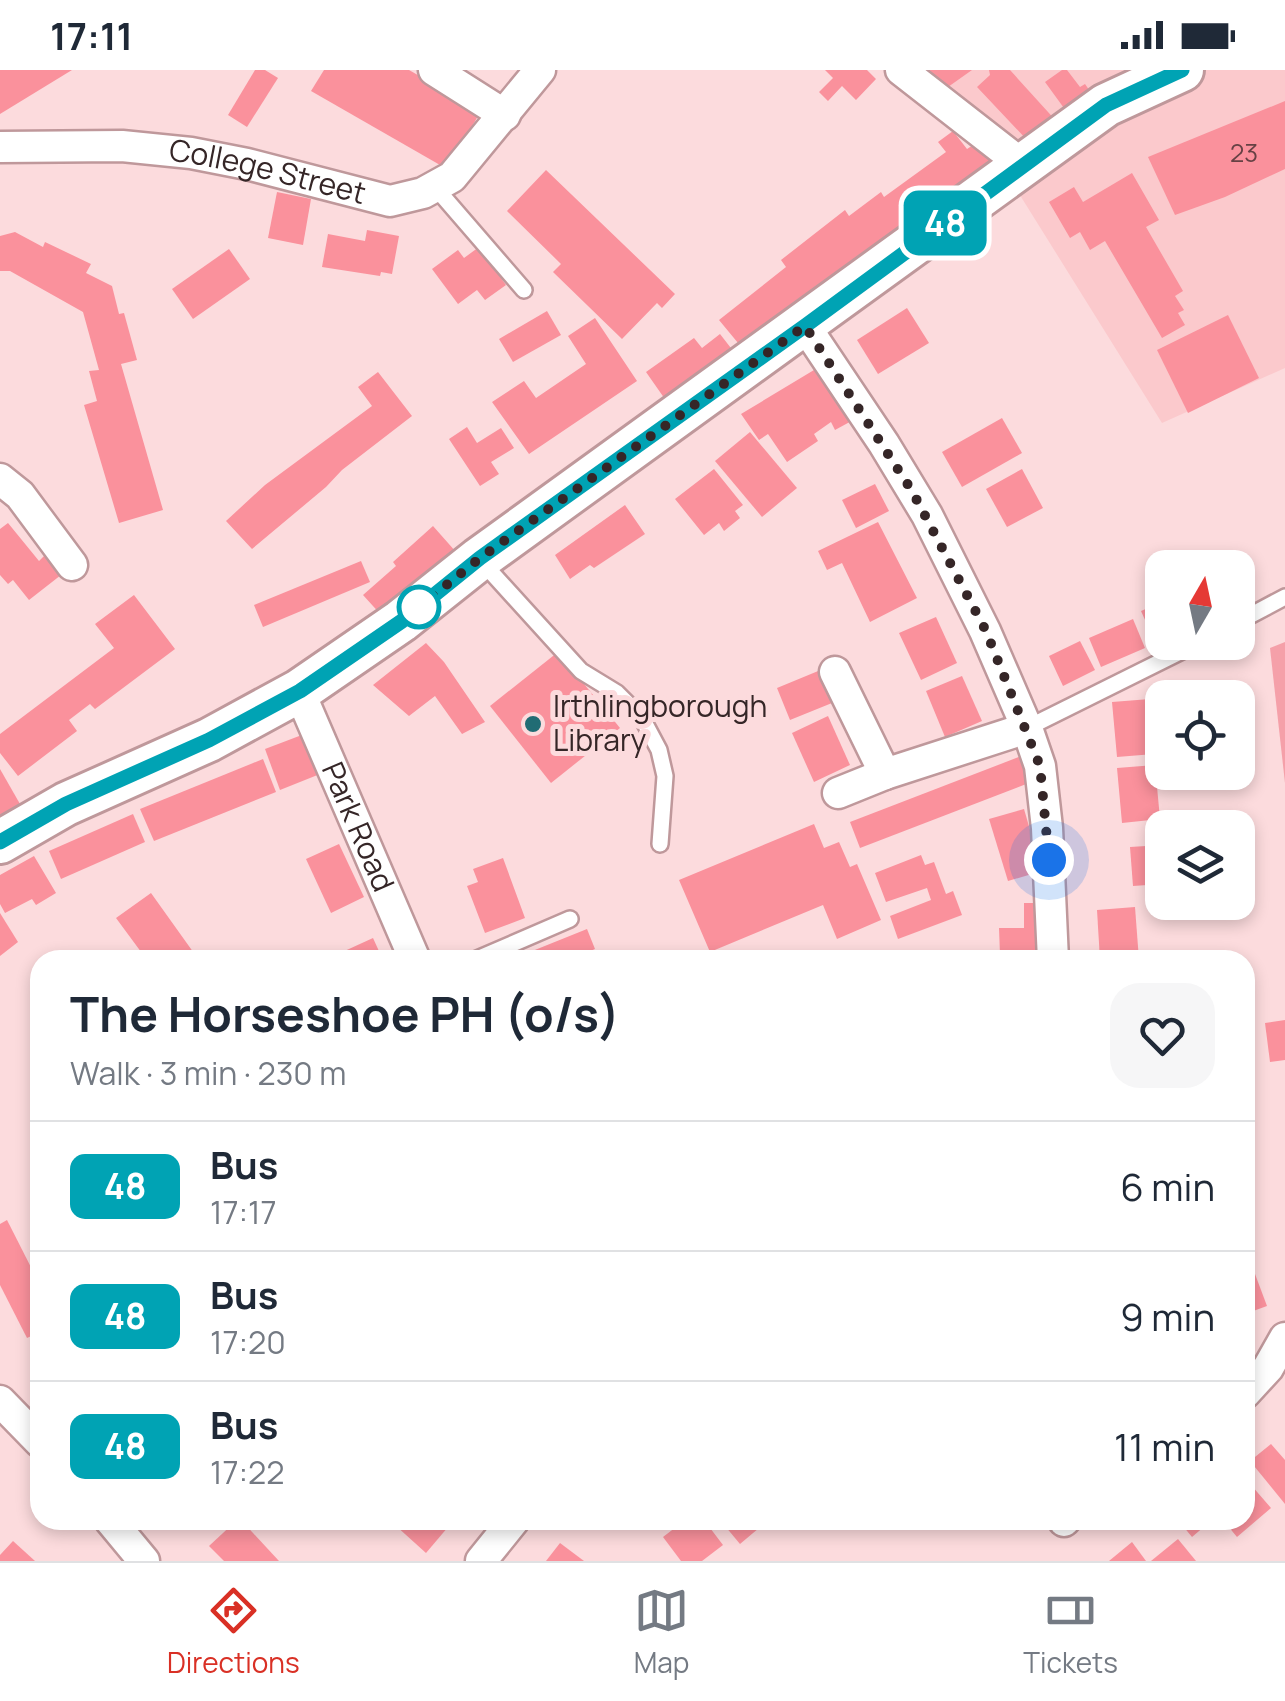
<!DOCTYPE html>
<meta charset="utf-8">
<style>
:root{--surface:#fff;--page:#f6f6f7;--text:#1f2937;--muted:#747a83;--line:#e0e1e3;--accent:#d93025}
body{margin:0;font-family:Manrope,sans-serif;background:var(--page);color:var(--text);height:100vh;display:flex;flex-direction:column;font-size:38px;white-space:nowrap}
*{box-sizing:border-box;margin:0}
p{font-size:32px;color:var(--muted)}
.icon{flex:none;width:55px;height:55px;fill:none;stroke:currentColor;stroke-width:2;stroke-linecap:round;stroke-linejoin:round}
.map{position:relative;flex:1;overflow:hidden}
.side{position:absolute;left:30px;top:880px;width:1225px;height:580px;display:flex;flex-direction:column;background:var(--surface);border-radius:30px;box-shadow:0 5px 15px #0003}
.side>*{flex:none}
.badge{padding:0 20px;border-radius:15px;font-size:35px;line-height:65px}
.needle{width:65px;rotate:9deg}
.tools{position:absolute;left:1145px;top:480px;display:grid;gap:20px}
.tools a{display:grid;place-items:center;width:110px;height:110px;border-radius:20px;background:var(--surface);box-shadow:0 5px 15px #0003;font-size:50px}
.you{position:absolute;width:50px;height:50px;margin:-25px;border:8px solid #fff;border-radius:50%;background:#1a73e8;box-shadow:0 0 0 15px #1a73e833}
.map>.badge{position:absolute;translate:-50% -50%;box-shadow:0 0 0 5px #fff}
.round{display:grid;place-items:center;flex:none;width:105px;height:105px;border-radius:30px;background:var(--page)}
.overview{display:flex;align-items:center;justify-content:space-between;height:170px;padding:0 40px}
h1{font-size:48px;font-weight:700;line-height:75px}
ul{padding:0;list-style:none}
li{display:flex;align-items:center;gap:30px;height:130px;padding:0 40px;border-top:2px solid var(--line)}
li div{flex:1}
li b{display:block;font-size:38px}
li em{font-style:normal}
li .badge{min-width:110px;font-weight:700;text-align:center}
.status{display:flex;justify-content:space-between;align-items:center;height:70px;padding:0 50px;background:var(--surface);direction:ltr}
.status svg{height:28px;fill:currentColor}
.tab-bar{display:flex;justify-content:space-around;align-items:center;height:140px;border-top:2px solid var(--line);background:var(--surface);font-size:28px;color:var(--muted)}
.tab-bar a{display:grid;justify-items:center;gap:5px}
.tab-bar .selected{color:var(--accent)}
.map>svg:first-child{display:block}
</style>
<div class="status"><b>17:11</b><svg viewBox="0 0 49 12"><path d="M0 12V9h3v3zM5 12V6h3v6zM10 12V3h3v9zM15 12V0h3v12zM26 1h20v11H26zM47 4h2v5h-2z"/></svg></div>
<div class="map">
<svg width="1285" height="1491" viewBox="0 0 1285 1491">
<rect width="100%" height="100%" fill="#fcdbdd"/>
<path fill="#fbc9cc" d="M915 0H1285V298L1162 353 1018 122Z"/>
<path fill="#f5a0a9" d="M1285 572V713L1270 578Z"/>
<g fill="#fa919c">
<path d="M0 0H72L0 44Z"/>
<path d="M255 0H265L278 8 247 57 228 45Z"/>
<path d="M324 0H409L481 41 447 99 311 21Z"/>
<path d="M825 0H867L876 9 856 30 842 16 828 31 819 22 833 8Z"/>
<path d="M928 0H972L948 17Z"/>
<path d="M989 0H1010L1058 53 1027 70 977 17 990 5Z"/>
<path d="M1062 0H1067L1080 17 1085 14 1094 27 1069 45 1045 12Z"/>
<path d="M1285 31V99L1225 127 1175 145 1148 87Z"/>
<path d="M953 61 967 79 984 68 999 88 743 279 719 250 786 197 781 190 845 140 849 146 881 122 884 127 946 82 938 72Z"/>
<path d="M546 100 675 224 662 238 657 233 622 269 553 202 561 194 507 141Z"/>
<path d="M1132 103 1159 150 1146 157 1183 221 1175 226 1184 240 1178 243 1185 255 1162 268 1105 171 1090 180 1080 162 1070 168 1049 132 1074 117 1083 132Z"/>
<path d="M277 122 311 129 303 175 268 168Z"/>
<path d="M367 160 399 166 392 204 381 202 380 206 322 197 328 164 365 171Z"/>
<path d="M15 162 43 177 45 172 91 194 86 203 112 216 119 244 124 243 137 290 121 294 163 440 119 453 84 335 97 331 89 301 99 300 83 242 10 201H0V166Z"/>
<path d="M479 177 506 215 485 230 477 220 458 234 432 199 458 180 464 188Z"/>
<path d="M229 179 250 209 193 249 172 219Z"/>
<path d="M907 238 929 273 878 304 857 270Z"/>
<path d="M547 241 561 265 513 292 499 269Z"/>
<path d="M1228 245 1259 308 1188 343 1157 280Z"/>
<path d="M595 248 637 311 529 384 492 332 524 311 536 328 586 294 568 266Z"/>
<path d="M720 264 734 282 667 332 646 302 694 268 702 278Z"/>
<path d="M824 294 857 348 835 360 831 352 814 364 818 371 787 392 768 364 759 370 741 344Z"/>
<path d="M378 302 412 346 342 400 326 417 252 479 226 451 265 415 372 336 358 317Z"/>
<path d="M1002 348 1022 383 962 417 942 382Z"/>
<path d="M467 357 477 373 501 358 514 378 491 392 499 404 480 416 449 369Z"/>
<path d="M750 362 797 418 762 447 715 391Z"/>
<path d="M714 399 743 435 735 441 740 448 724 461 719 453 704 465 675 429Z"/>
<path d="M1022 399 1043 438 1007 457 986 419Z"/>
<path d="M875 414 889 441 856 458 842 430Z"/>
<path d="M625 435 645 464 594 498 590 495 570 509 555 485Z"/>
<path d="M878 452 917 528 870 552 842 493 827 500 818 481Z"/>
<path d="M8 453 39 491 45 485 61 505 29 530 13 510 8 514 0 505V459Z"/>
<path d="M433 456 456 482 383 547 363 525 396 496 393 492Z"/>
<path d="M361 491 370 512 263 557 254 535Z"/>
<path d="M1240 494 1255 527 1238 535V496Z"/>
<path d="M134 525 175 579 95 639 90 634 69 650 77 661 18 706 0 683V664L114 578 95 554Z"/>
<path d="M1162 532V569L1155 572 1141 541Z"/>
<path d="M936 547 957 593 921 610 899 563Z"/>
<path d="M1133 549 1145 578 1101 597 1089 568Z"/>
<path d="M1080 571 1095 600 1063 616 1049 586Z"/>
<path d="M426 573 444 592 485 652 462 664 435 626 409 646 373 615Z"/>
<path d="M558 582 620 658 551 713 490 636Z"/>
<path d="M823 599 834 624 829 626 832 633 790 650 777 618Z"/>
<path d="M962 606 982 651 945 667 926 621Z"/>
<path d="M1150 629 1154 684 1117 687 1112 632Z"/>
<path d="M828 646 850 695 814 712 792 663Z"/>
<path d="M315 660 330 700 280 720 265 679Z"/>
<path d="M1024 685 1034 711 860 778 850 752Z"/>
<path d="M263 689 276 722 154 771 140 739Z"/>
<path d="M1155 695 1160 749 1122 753 1117 698Z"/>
<path d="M0 699 24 741 0 755Z"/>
<path d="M1024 739 1042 801 1008 811 989 749Z"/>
<path d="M133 744 145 772 61 809 49 781Z"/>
<path d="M814 754 824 778 839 772 850 797 857 794 881 850 837 869 823 835 710 882 679 810Z"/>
<path d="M339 774 364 827 331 843 306 789Z"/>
<path d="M1162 775V814L1133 816 1130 777Z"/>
<path d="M921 785 925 795 934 792 946 824 953 821 962 845 898 869 890 846 931 830 927 818 886 832 875 803Z"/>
<path d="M34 786 56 823 36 835 32 829 5 843 0 834V805Z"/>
<path d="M503 788 525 848 485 863 467 816 478 812 473 799Z"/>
<path d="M151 823 196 886 199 890H147L116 848Z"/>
<path d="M1024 833H1045L1047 883 1000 885 999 858H1024Z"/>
<path d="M1135 837 1139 890H1100L1097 840Z"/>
<path d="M0 843 18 872 0 886Z"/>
<path d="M587 859 595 879 581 885 583 890H510Z"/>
<path d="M373 868 383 890H341L338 884Z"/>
<path d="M1285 950V990L1270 992 1265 953Z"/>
<path d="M7 1150 40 1215V1262L27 1268 0 1215V1154Z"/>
<path d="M1249 1188 1267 1236 1245 1244V1189Z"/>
<path d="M1271 1374 1285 1390V1434L1250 1391Z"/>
<path d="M1245 1408 1271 1438 1237 1467 1223 1450H1245Z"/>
<path d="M237 1450H241L279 1491H224L209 1476Z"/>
<path d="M399 1450H454L426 1483 395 1455Z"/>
<path d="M671 1450H704L723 1475 702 1491H681L663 1467 676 1457Z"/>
<path d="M720 1450H763L765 1453 740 1474Z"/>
<path d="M1178 1450H1212L1192 1467Z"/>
<path d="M1178 1469 1196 1491H1151Z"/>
<path d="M13 1471 35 1491H0V1485Z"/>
<path d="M1132 1472 1146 1491H1109Z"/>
<path d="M560 1473 584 1491H546Z"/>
</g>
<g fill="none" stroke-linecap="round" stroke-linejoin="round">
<defs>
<g id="lane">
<path d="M435 117 524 220"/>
<path d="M482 492 581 601 617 623 642 648 659 680 665 706 660 774"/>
<path d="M1238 552 1285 527"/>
<path d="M1027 658 1200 572"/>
<path d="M475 890 570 849"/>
</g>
<g id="street">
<path d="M434 0 505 45"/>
<path d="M901 0 1024 96"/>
<path id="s1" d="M0 77 122 76 191 83 247 94 390 131 423 123 452 107 540 0"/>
<path d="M805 256 884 374 927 445 985 561 1027 658 1040 696 1047 758 1053 890"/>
<path d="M0 409 20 425 72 495"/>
<path d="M835 602 885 704"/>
<path id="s2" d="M299 621 415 890"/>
<path d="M838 723 885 704 1027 658"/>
<path d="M1245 1323 1268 1298 1285 1268"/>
<path d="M0 1331 40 1372"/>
<path d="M110 1450 144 1491"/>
<path d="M1064 1451 1065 1450"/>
<path d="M481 1491 514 1450"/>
</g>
<path id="secondary" d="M0 772 66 734 209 670 299 621 401 551 479 489 1106 35 1182 0"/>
</defs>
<use href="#lane" stroke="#bf989b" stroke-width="20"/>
<use href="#street" stroke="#bf989b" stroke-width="35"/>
<use href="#secondary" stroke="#bf989b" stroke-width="48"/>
<use href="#lane" stroke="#fff" stroke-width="15"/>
<use href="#street" stroke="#fff" stroke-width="30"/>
<use href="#secondary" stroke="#fff" stroke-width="42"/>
</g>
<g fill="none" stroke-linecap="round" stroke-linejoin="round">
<defs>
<path id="line" d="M0 772 66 734 209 670 300 621 402 551 480 488 805 256 1106 35 1182 0"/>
</defs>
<use href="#line" stroke="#fff" stroke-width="22"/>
<use href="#line" stroke="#00a3b4" stroke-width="15"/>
<path stroke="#352627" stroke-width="10" stroke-dasharray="0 18" d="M419 537 480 488 805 256 912 421 986 561 1040 696 1049 790"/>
</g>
<circle fill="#fff" stroke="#00a3b4" stroke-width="5" cx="419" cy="537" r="20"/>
<circle fill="#216c74" stroke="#fcdbdd" stroke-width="4" cx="533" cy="654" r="10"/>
<g text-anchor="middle" stroke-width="10" stroke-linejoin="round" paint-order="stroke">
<g font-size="25" fill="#664144">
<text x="1244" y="92">23</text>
</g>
<g font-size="30" fill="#352627" stroke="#fcdbdd">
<text dy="10" stroke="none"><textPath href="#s1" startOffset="270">College Street</textPath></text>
<text dy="10" stroke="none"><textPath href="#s2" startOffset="148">Park Road</textPath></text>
</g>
<g font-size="30" fill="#352627" stroke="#fcdbdd" text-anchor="start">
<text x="553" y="647">Irthlingborough<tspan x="553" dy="34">Library</tspan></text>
</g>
</g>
</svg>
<div class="tools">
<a><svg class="needle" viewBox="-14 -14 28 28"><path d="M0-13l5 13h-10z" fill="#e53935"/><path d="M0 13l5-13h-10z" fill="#747a83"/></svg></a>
<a><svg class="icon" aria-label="locate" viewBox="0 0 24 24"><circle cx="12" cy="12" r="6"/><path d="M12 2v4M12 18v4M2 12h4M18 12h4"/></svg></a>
<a><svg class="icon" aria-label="layers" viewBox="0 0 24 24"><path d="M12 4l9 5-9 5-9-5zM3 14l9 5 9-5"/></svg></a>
</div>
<div class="you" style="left:1049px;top:790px"></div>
<b class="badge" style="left:945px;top:153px;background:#00a3b4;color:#fff">48</b>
<section class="side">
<div class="overview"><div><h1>The Horseshoe PH (o/s)</h1><p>Walk · 3 min · 230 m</p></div><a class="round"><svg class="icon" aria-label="heart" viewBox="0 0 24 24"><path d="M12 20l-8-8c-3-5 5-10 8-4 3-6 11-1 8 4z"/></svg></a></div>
<ul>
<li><span class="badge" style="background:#00a3b4;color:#fff">48</span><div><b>Bus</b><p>17:17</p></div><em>6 min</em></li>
<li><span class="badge" style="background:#00a3b4;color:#fff">48</span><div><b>Bus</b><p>17:20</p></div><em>9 min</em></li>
<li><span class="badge" style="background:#00a3b4;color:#fff">48</span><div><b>Bus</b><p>17:22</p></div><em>11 min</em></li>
</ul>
</section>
</div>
<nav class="tab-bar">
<a class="selected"><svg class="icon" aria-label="directions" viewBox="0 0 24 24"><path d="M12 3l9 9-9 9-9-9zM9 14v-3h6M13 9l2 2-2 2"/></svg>Directions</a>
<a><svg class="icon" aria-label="map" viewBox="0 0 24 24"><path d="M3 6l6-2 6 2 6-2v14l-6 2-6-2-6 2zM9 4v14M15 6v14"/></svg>Map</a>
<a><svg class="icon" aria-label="tickets" viewBox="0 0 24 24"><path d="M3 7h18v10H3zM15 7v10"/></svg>Tickets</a>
</nav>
